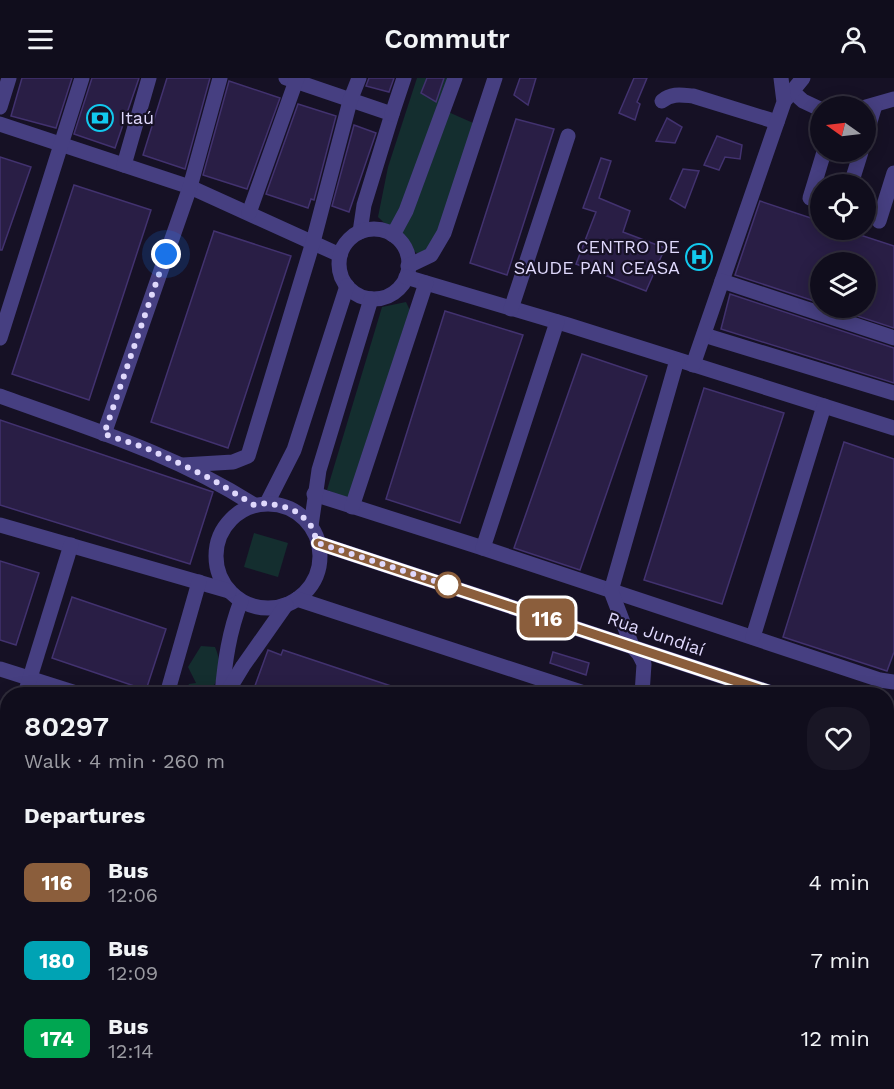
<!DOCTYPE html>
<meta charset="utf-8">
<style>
:root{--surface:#100d1c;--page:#191625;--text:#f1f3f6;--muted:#9c9ca3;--line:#302d3b}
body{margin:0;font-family:"Work Sans",sans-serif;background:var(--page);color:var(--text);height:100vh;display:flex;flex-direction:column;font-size:22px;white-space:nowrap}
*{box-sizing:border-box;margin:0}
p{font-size:20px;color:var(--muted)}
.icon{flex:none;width:33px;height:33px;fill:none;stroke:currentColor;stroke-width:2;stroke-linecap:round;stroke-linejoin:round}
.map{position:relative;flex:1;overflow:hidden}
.side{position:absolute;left:0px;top:609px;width:894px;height:402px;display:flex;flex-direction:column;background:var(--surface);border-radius:24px 24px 0 0;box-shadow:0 3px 15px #0003,0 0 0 2px var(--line)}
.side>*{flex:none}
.badge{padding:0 12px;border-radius:9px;font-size:21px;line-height:39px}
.needle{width:39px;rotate:284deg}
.fabs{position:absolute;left:810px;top:18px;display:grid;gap:12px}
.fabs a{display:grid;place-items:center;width:66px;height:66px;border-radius:50%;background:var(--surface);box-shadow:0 3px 15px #0003,0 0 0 2px var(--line);font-size:30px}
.you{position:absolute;width:30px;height:30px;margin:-15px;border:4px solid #fff;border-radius:50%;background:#1a73e8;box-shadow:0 0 0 9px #1a73e833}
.map>.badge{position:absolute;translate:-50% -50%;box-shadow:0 0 0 3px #fff}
h2{padding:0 24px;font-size:22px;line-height:54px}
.round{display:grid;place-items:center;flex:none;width:63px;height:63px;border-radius:24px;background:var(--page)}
.head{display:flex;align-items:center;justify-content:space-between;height:102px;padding:0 24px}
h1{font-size:28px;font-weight:600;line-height:45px}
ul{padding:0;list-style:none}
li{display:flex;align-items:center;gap:18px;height:78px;padding:0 24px}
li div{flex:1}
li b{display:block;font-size:22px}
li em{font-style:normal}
li .badge{min-width:66px;font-weight:700;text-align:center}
header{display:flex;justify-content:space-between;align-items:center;height:78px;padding:0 24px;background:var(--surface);font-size:27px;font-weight:600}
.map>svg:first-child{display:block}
</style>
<header><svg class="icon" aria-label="menu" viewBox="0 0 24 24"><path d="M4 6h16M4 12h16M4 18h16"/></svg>Commutr<svg class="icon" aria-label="person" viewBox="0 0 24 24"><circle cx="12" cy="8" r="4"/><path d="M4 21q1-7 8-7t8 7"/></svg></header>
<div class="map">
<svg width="894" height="1011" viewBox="0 0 894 1011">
<rect width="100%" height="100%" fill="#161125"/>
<g fill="#142e2f">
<path d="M417 0H451L395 155 378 139 388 89Z"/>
<path d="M446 33 480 48 444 155 420 177 407 169 400 151Z"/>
<path d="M406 224 414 241 351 422 327 412 382 229Z"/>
<path d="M254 455 288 465 278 499 244 489Z"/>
<path d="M201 568 215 569C223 588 220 599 209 616H183L189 606 196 605 188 589Z"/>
</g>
<g fill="#291e45" stroke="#42326f" stroke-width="1.5">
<path d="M22 0H72L56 50 11 38Z"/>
<path d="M92 0H139L115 70 74 56Z"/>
<path d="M167 0H210L185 91 143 77Z"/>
<path d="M369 0H394L389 14 366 8Z"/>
<path d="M427 0H444L436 24 421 15Z"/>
<path d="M520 0H536L528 27 514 17Z"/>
<path d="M634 0H647L637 24 640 26 635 42 619 35Z"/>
<path d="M229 3 280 20 247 111 203 97Z"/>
<path d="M298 26 336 38 314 122 311 121 308 130 266 116Z"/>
<path d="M667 40 682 49 675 65 656 63Z"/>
<path d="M516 41 554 51 507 197 470 185Z"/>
<path d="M354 47 376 55 349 134 332 128Z"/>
<path d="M717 58 742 67 740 81 725 79 719 92 704 87Z"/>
<path d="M0 79 31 89 2 172H0Z"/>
<path d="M601 80 611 83 599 120 630 133 623 154 665 170 646 213 576 186 596 134 583 130Z"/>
<path d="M683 91 699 93 685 130 670 121Z"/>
<path d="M74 107 151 132 89 322 12 296Z"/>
<path d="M760 123 820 143V152H845L894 168V250L833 230H866V184H820V225L735 197Z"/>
<path d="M214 153 291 178 228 370 151 344Z"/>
<path d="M730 216 894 270V305L721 251Z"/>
<path d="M445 233 523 257 460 445 386 421Z"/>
<path d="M582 276 647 298 580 492 514 470Z"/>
<path d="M704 310 784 335 722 526 644 502Z"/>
<path d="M0 342 213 414 190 486 0 427Z"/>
<path d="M844 364 894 381V574L887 593 783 559Z"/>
<path d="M0 483 39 495 16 567 0 562Z"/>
<path d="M72 519 166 551 146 612 52 580Z"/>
<path d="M268 572 281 577 283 572 409 614 408 616H252Z"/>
<path d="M553 574 589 585 586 597 550 585Z"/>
</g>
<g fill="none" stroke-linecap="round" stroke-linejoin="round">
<g stroke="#463f81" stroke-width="15">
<path d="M286 0 392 36 364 127 360 154"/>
<path d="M793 14 803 23 820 31"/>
<path d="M786 21 803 0"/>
<path d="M662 23C672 15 681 17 693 18L777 44"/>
<path d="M0 29 9 0"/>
<path d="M866 29 894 21"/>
<path d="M392 36 404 0"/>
<path d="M0 46 190 109 340 177"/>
<path d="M866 57 875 27"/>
<path d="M124 87 149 0"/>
<path d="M851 106 861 74"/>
<path d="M810 120 824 74"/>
<path d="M249 135 297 0"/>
<path d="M879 143 894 95"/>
<circle cx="374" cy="186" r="35"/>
<path d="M393 157 406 133 455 0"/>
<path d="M408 188 431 177 444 155 495 0"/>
<path d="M406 199 568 247 894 350"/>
<path d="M722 203 784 24 781 0"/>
<path d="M511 231 568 58"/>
<path d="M704 257 894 315"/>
<path d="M0 260 82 0"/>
<path d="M693 287 722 203 894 260"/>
<path d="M0 318C88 350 175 376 254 427"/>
<path d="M104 356 190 109 220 0"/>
<path d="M183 387 233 384 248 378 313 164 350 23 359 0"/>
<path d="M314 416 483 470 880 602 894 604"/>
<path d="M267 425 294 372 347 208"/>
<circle cx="268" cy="478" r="52"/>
<path d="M352 429 426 205"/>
<path d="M0 447 229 513"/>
<path d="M311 448 319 392 371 221"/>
<path d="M318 465 775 616"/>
<path d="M483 470 557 244"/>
<path d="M297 521 587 616"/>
<path d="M753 559 824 328"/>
<path d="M0 591 79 616"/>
<path d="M25 616 71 467"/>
<path d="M167 616 199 504"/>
<path d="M222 616C225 583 229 554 241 523"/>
<path d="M226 616 243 588 286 527"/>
<path d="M642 616 644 586 639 576 632 568 611 513 677 282"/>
<path d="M886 654 894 657"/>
<path d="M0 695 8 672"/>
<path d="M886 713 894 715"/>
<path d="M0 720 8 722"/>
<path d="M886 887 894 890"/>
<path d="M0 899 8 902"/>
<path d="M152 1004 153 1011"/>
<path d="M322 1004 345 1011"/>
<path d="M646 1004 669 1011"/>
<path d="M767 1004 789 1011"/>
<path d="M512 1011 514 1004"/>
<path d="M735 1011 737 1004"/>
</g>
</g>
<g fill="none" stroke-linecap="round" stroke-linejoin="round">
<defs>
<path id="line" d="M318 465 775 616"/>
</defs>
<use href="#line" stroke="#fff" stroke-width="14"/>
<use href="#line" stroke="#8b5e3c" stroke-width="9"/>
<path stroke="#dfd8fc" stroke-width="6" stroke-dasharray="0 10.8" d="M166 176 104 356 146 370 183 387 213 402 254 427 267 425 292 431 302 438 311 448 318 465 453 509 448 507"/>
</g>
<defs>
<symbol id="bank-ring" viewBox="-11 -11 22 22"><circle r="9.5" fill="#161125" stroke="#12c9ee" stroke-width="1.5"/><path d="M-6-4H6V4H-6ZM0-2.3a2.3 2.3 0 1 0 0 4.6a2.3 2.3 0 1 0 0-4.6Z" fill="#12c9ee"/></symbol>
<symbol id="hospital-ring" viewBox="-11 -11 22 22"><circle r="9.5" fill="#161125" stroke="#12c9ee" stroke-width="1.5"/><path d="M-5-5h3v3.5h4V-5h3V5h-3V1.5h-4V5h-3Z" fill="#12c9ee"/></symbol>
</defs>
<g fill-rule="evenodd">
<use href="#bank-ring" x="85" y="25" width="30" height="30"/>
<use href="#hospital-ring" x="684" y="164" width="30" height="30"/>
</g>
<circle fill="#fff" stroke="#8b5e3c" stroke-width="3" cx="448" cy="507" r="12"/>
<g text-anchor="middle" stroke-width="4.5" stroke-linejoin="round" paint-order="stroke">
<g font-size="18" fill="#dfd8fc" stroke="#161125" text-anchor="start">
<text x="120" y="46">Itaú</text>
<text x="680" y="175" text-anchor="end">CENTRO DE<tspan x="680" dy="21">SAUDE PAN CEASA</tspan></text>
</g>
<g font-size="18" fill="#dfd8fc" stroke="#161125">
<text transform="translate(656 556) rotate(19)" y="6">Rua Jundiaí</text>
</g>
</g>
</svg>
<div class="fabs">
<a><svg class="needle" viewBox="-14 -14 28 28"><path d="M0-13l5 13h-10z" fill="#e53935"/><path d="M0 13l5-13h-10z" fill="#9c9ca3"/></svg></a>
<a><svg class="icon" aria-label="locate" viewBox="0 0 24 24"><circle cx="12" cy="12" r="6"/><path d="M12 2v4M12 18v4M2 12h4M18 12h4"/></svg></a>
<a><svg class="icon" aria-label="layers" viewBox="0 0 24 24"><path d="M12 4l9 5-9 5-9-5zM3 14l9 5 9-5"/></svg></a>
</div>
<div class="you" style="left:166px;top:176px"></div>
<b class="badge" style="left:547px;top:540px;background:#8b5e3c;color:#fff">116</b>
<section class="side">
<div class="head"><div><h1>80297</h1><p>Walk · 4 min · 260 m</p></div><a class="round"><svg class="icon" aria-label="heart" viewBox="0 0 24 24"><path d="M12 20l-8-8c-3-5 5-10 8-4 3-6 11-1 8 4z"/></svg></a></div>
<h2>Departures</h2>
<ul>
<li><span class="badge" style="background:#8b5e3c;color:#fff">116</span><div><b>Bus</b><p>12:06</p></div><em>4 min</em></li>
<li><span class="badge" style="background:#00a3b4;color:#fff">180</span><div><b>Bus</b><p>12:09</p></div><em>7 min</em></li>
<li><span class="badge" style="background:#00a651;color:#fff">174</span><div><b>Bus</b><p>12:14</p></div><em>12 min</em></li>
</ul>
</section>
</div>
